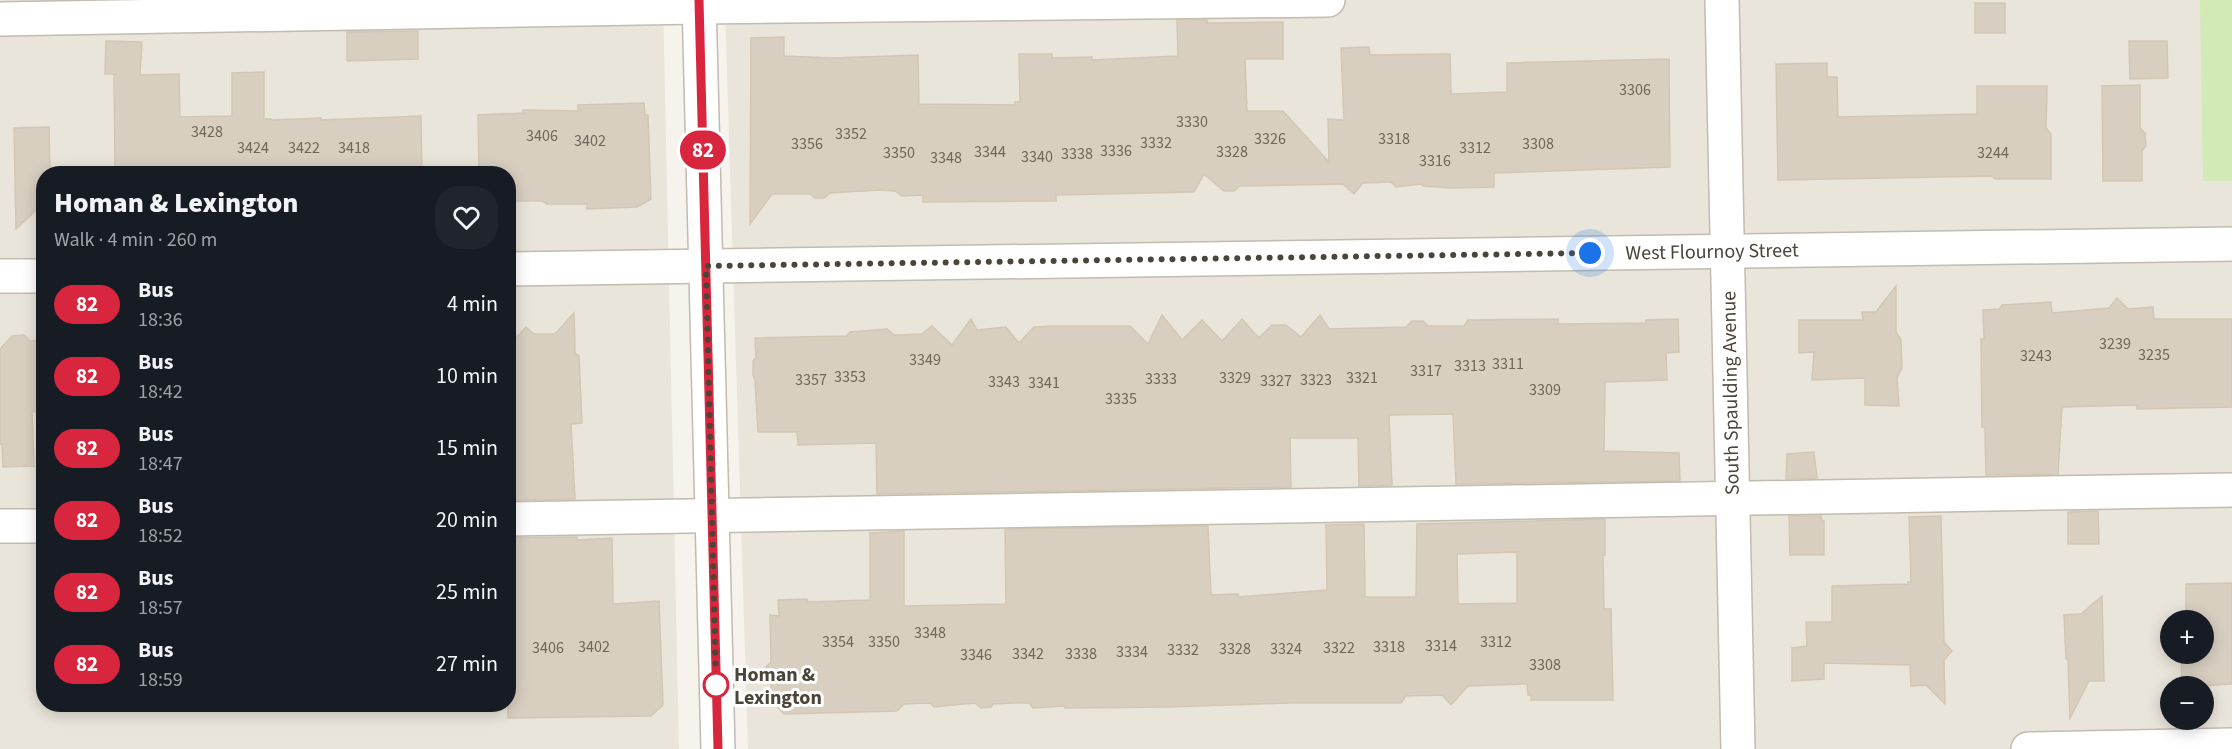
<!DOCTYPE html>
<meta charset="utf-8">
<style>
:root{--surface:#171b24;--page:#20242c;--text:#f1f3f6;--muted:#9ea1a6}
body{margin:0;font-family:"Source Sans 3",sans-serif;background:var(--page);color:var(--text);height:100vh;display:flex;flex-direction:column;font-size:22px;white-space:nowrap}
*{box-sizing:border-box;margin:0}
p{font-size:20px;color:var(--muted)}
.icon{flex:none;width:33px;height:33px;fill:none;stroke:currentColor;stroke-width:2;stroke-linecap:round;stroke-linejoin:round}
.map{position:relative;flex:1;overflow:hidden}
.sheet{position:absolute;left:36px;top:166px;width:480px;height:546px;display:flex;flex-direction:column;background:var(--surface);border-radius:24px;box-shadow:0 3px 15px #0003}
.sheet>*{flex:none}
.badge{padding:0 12px;border-radius:20px;font-size:21px;line-height:39px}
.buttons{position:absolute;left:2160px;top:610px;display:grid;gap:12px}
.buttons a{display:grid;place-items:center;width:54px;height:54px;border-radius:50%;background:var(--surface);box-shadow:0 3px 15px #0003;font-size:30px}
.you{position:absolute;width:30px;height:30px;margin:-15px;border:4px solid #fff;border-radius:50%;background:#1a73e8;box-shadow:0 0 0 9px #1a73e833}
.map>.badge{position:absolute;translate:-50% -50%;box-shadow:0 0 0 3px #fff}
.round{display:grid;place-items:center;flex:none;width:63px;height:63px;border-radius:24px;background:var(--page)}
.overview{display:flex;align-items:center;justify-content:space-between;height:102px;padding:0 18px}
h1{font-size:28px;font-weight:800;line-height:45px}
ul{padding:0;list-style:none}
li{display:flex;align-items:center;gap:18px;height:72px;padding:0 18px}
li div{flex:1}
li b{display:block;font-size:22px}
li em{font-style:normal}
li .badge{min-width:66px;font-weight:700;text-align:center}
.map>svg:first-child{display:block}
</style>
<div class="map">
<svg width="2232" height="749" viewBox="0 0 2232 749">
<rect width="100%" height="100%" fill="#f6f3ec"/>
<g fill="#eae5da" fill-rule="evenodd">
<path d="M0 0H663L679 749H0ZM44 174H508V705H44Z"/>
<path d="M1340 0H2232V749H748L725 7ZM2170 621H2204V654H2170ZM2170 687H2204V720H2170Z"/>
</g>
<path fill="#d2eab5" d="M2200 0H2232V181H2203Z"/>
<g fill="#d8cfc1" stroke="#d3c7b4" stroke-width="1.5" fill-rule="evenodd">
<rect x="1975" y="3" width="30" height="30"/>
<path d="M1177 20H1207V23L1283 22V59H1245L1247 111H1283L1329 162 1328 119 1344 120 1341 48 1369 47 1370 55 1450 54 1451 94 1507 92V63L1669 59 1670 167 1494 173V187L1451 188 1423 186 1421 184 1396 187 1391 182 1363 183 1354 194 1343 184 1240 186 1234 191H1224L1204 174 1194 192 1056 195V201L923 202V195L902 196 895 191 880 190 830 193 824 198H815L810 194H772L750 224 751 38 784 37V56L832 58 918 55 919 104 1015 105V102H1020L1019 54H1052V58L1092 57V60L1178 56Z"/>
<path d="M418 31V59L347 61V32Z"/>
<path d="M106 41 142 42 140 75 179 74 180 117 232 116V73L264 72V119H271V120L321 118V120L421 116 422 174H115L114 74H105Z"/>
<path d="M2129 41H2167L2168 78 2130 79Z"/>
<path d="M1827 63V77H1837L1838 117 1977 114V86H2047L2046 128 2051 134V179H1995L1992 176 1778 180 1776 64Z"/>
<path d="M2140 85V128L2145 133 2146 146 2142 151V181H2103L2102 86Z"/>
<path d="M644 103 645 115H648L651 199 637 207 587 209V204H547L542 201H508V174H479L478 115 523 113V110L578 111V105Z"/>
<path d="M49 127 50 174H44V209L36 210 16 229 14 128Z"/>
<path d="M1896 286V332L1901 340 1902 368 1897 378 1899 406 1865 405V378L1812 380 1814 352 1799 353V320H1863L1862 312H1876Z"/>
<path d="M2117 298 2128 309 2153 307 2154 319H2232V407L2137 409V405L2062 407 2058 474 1986 475 1985 427H1982L1981 339H1984L1983 310 1999 309 2002 305 2051 302 2052 313 2109 308Z"/>
<path d="M574 313 575 353 579 356 582 423 571 424 575 499 511 500 508 337 518 336 526 327 534 334H555Z"/>
<path d="M1162 315 1182 340 1202 320 1222 341 1242 319 1259 338 1272 325H1286L1301 337 1320 315 1329 329 1406 327 1412 321H1423L1428 326H1464L1468 320 1558 319V324L1646 323V320L1678 319 1679 352 1666 353 1667 380 1605 382 1604 451 1679 453 1680 481 1456 484 1453 414 1389 415 1392 485 1359 486 1358 438H1290L1291 487 877 494 876 443 798 445 797 432H758L755 380 753 375V361L756 358 755 338 846 336 850 332 887 329 894 335 922 334 932 326 952 345 971 319 977 330 1006 327 1019 343 1034 327 1054 326H1130L1148 344Z"/>
<path d="M24 335 30 341 44 340V412H32L34 466 3 467 2 444H0V349L12 336Z"/>
<path d="M1814 452 1817 478 1786 479 1787 454Z"/>
<path d="M2098 511 2099 544H2068V512Z"/>
<path d="M1789 516H1821L1822 521H1824V555H1790Z"/>
<path d="M1941 516 1944 642 1952 651 1944 660 1945 704 1926 685 1911 686 1910 665 1824 663V679L1792 681V648L1807 646 1806 622H1832V586L1908 584V582H1911L1909 517Z"/>
<path d="M1605 519V555H1603L1604 609H1611L1613 700H1531V695H1528L1527 684 1468 686 1451 705 1442 695 1406 696 1401 703H1290L1169 707 1065 708V706L1033 708 1029 703H1012L993 704 991 707 981 708 975 703 934 707 930 703 904 704 897 711 784 714 772 701 771 685 766 678V667L771 662 770 615 779 616 778 600 807 599V602L870 600V533L904 531V606L1006 604 1005 529 1208 526 1211 595 1238 594V597L1327 590 1326 525 1364 524 1365 597H1416L1417 524ZM1517 552V603L1458 604 1457 554Z"/>
<path d="M577 537V540L612 538 613 604 659 601 663 705 651 716 508 718V540H512V538Z"/>
<path d="M2232 583V684L2200 686 2196 681H2182L2181 654H2204V621H2186V584Z"/>
<path d="M2102 596 2104 681H2089L2070 718 2068 661 2066 658 2064 615 2081 614Z"/>
</g>
<g fill="none" stroke-linecap="round" stroke-linejoin="round">
<defs>
<g id="minor">
<path d="M699 0 718 749"/>
<path d="M1722 0 1738 749"/>
<path d="M0 19 699 7 1328 0"/>
<path d="M508 269 2232 244"/>
<path d="M0 276H44"/>
<path d="M508 519 2232 490"/>
<path d="M0 526H44"/>
<path d="M2028 749 2232 745"/>
</g>
</defs>
<use href="#minor" stroke="#c2bbae" stroke-width="36"/>
<use href="#minor" stroke="#fff" stroke-width="33"/>
</g>
<g fill="none" stroke-linecap="round" stroke-linejoin="round">
<defs>
<path id="line" d="M699 0 718 749"/>
</defs>
<use href="#line" stroke="#fff" stroke-width="14"/>
<use href="#line" stroke="#d7263d" stroke-width="9"/>
<path stroke="#4b4439" stroke-width="6" stroke-dasharray="0 10.8" d="M716 685 706 266 1590 253"/>
</g>
<circle fill="#fff" stroke="#d7263d" stroke-width="3" cx="716" cy="685" r="12"/>
<g text-anchor="middle" stroke-width="6" stroke-linejoin="round" paint-order="stroke">
<g font-size="16" fill="#6e675b">
<text x="1635" y="95">3306</text>
<text x="1192" y="127">3330</text>
<text x="207" y="137">3428</text>
<text x="851" y="139">3352</text>
<text x="542" y="141">3406</text>
<text x="1270" y="144">3326</text>
<text x="1394" y="144">3318</text>
<text x="590" y="146">3402</text>
<text x="1156" y="148">3332</text>
<text x="807" y="149">3356</text>
<text x="1538" y="149">3308</text>
<text x="253" y="153">3424</text>
<text x="304" y="153">3422</text>
<text x="354" y="153">3418</text>
<text x="1475" y="153">3312</text>
<text x="1116" y="156">3336</text>
<text x="990" y="157">3344</text>
<text x="1232" y="157">3328</text>
<text x="899" y="158">3350</text>
<text x="1993" y="158">3244</text>
<text x="1077" y="159">3338</text>
<text x="1037" y="162">3340</text>
<text x="946" y="163">3348</text>
<text x="1435" y="166">3316</text>
<text x="2115" y="349">3239</text>
<text x="2154" y="360">3235</text>
<text x="2036" y="361">3243</text>
<text x="925" y="365">3349</text>
<text x="1508" y="369">3311</text>
<text x="1470" y="371">3313</text>
<text x="1426" y="376">3317</text>
<text x="850" y="382">3353</text>
<text x="1235" y="383">3329</text>
<text x="1362" y="383">3321</text>
<text x="1161" y="384">3333</text>
<text x="811" y="385">3357</text>
<text x="1316" y="385">3323</text>
<text x="1276" y="386">3327</text>
<text x="1004" y="387">3343</text>
<text x="1044" y="388">3341</text>
<text x="1545" y="395">3309</text>
<text x="1121" y="404">3335</text>
<text x="930" y="638">3348</text>
<text x="838" y="647">3354</text>
<text x="884" y="647">3350</text>
<text x="1496" y="647">3312</text>
<text x="1441" y="651">3314</text>
<text x="594" y="652">3402</text>
<text x="1389" y="652">3318</text>
<text x="548" y="653">3406</text>
<text x="1339" y="653">3322</text>
<text x="1235" y="654">3328</text>
<text x="1286" y="654">3324</text>
<text x="1183" y="655">3332</text>
<text x="1132" y="657">3334</text>
<text x="1028" y="659">3342</text>
<text x="1081" y="659">3338</text>
<text x="976" y="660">3346</text>
<text x="1545" y="670">3308</text>
</g>
<g font-size="20" fill="#4b4439" stroke="#fff">
<text transform="translate(1712 251) rotate(-1)" y="7">West Flournoy Street</text>
<text transform="translate(1730 393) rotate(-91)" y="7">South Spaulding Avenue</text>
</g>
<g font-size="20" font-weight="bold" fill="#4b4439" stroke="#fff" text-anchor="start">
<text x="734" y="681">Homan &amp;<tspan x="734" dy="23">Lexington</tspan></text>
</g>
</g>
</svg>
<div class="buttons">
<a>+</a>
<a>−</a>
</div>
<div class="you" style="left:1590px;top:253px"></div>
<b class="badge" style="left:703px;top:150px;background:#d7263d;color:#fff">82</b>
<section class="sheet">
<div class="overview"><div><h1>Homan &amp; Lexington</h1><p>Walk · 4 min · 260 m</p></div><a class="round"><svg class="icon" aria-label="heart" viewBox="0 0 24 24"><path d="M12 20l-8-8c-3-5 5-10 8-4 3-6 11-1 8 4z"/></svg></a></div>
<ul>
<li><span class="badge" style="background:#d7263d;color:#fff">82</span><div><b>Bus</b><p>18:36</p></div><em>4 min</em></li>
<li><span class="badge" style="background:#d7263d;color:#fff">82</span><div><b>Bus</b><p>18:42</p></div><em>10 min</em></li>
<li><span class="badge" style="background:#d7263d;color:#fff">82</span><div><b>Bus</b><p>18:47</p></div><em>15 min</em></li>
<li><span class="badge" style="background:#d7263d;color:#fff">82</span><div><b>Bus</b><p>18:52</p></div><em>20 min</em></li>
<li><span class="badge" style="background:#d7263d;color:#fff">82</span><div><b>Bus</b><p>18:57</p></div><em>25 min</em></li>
<li><span class="badge" style="background:#d7263d;color:#fff">82</span><div><b>Bus</b><p>18:59</p></div><em>27 min</em></li>
</ul>
</section>
</div>
